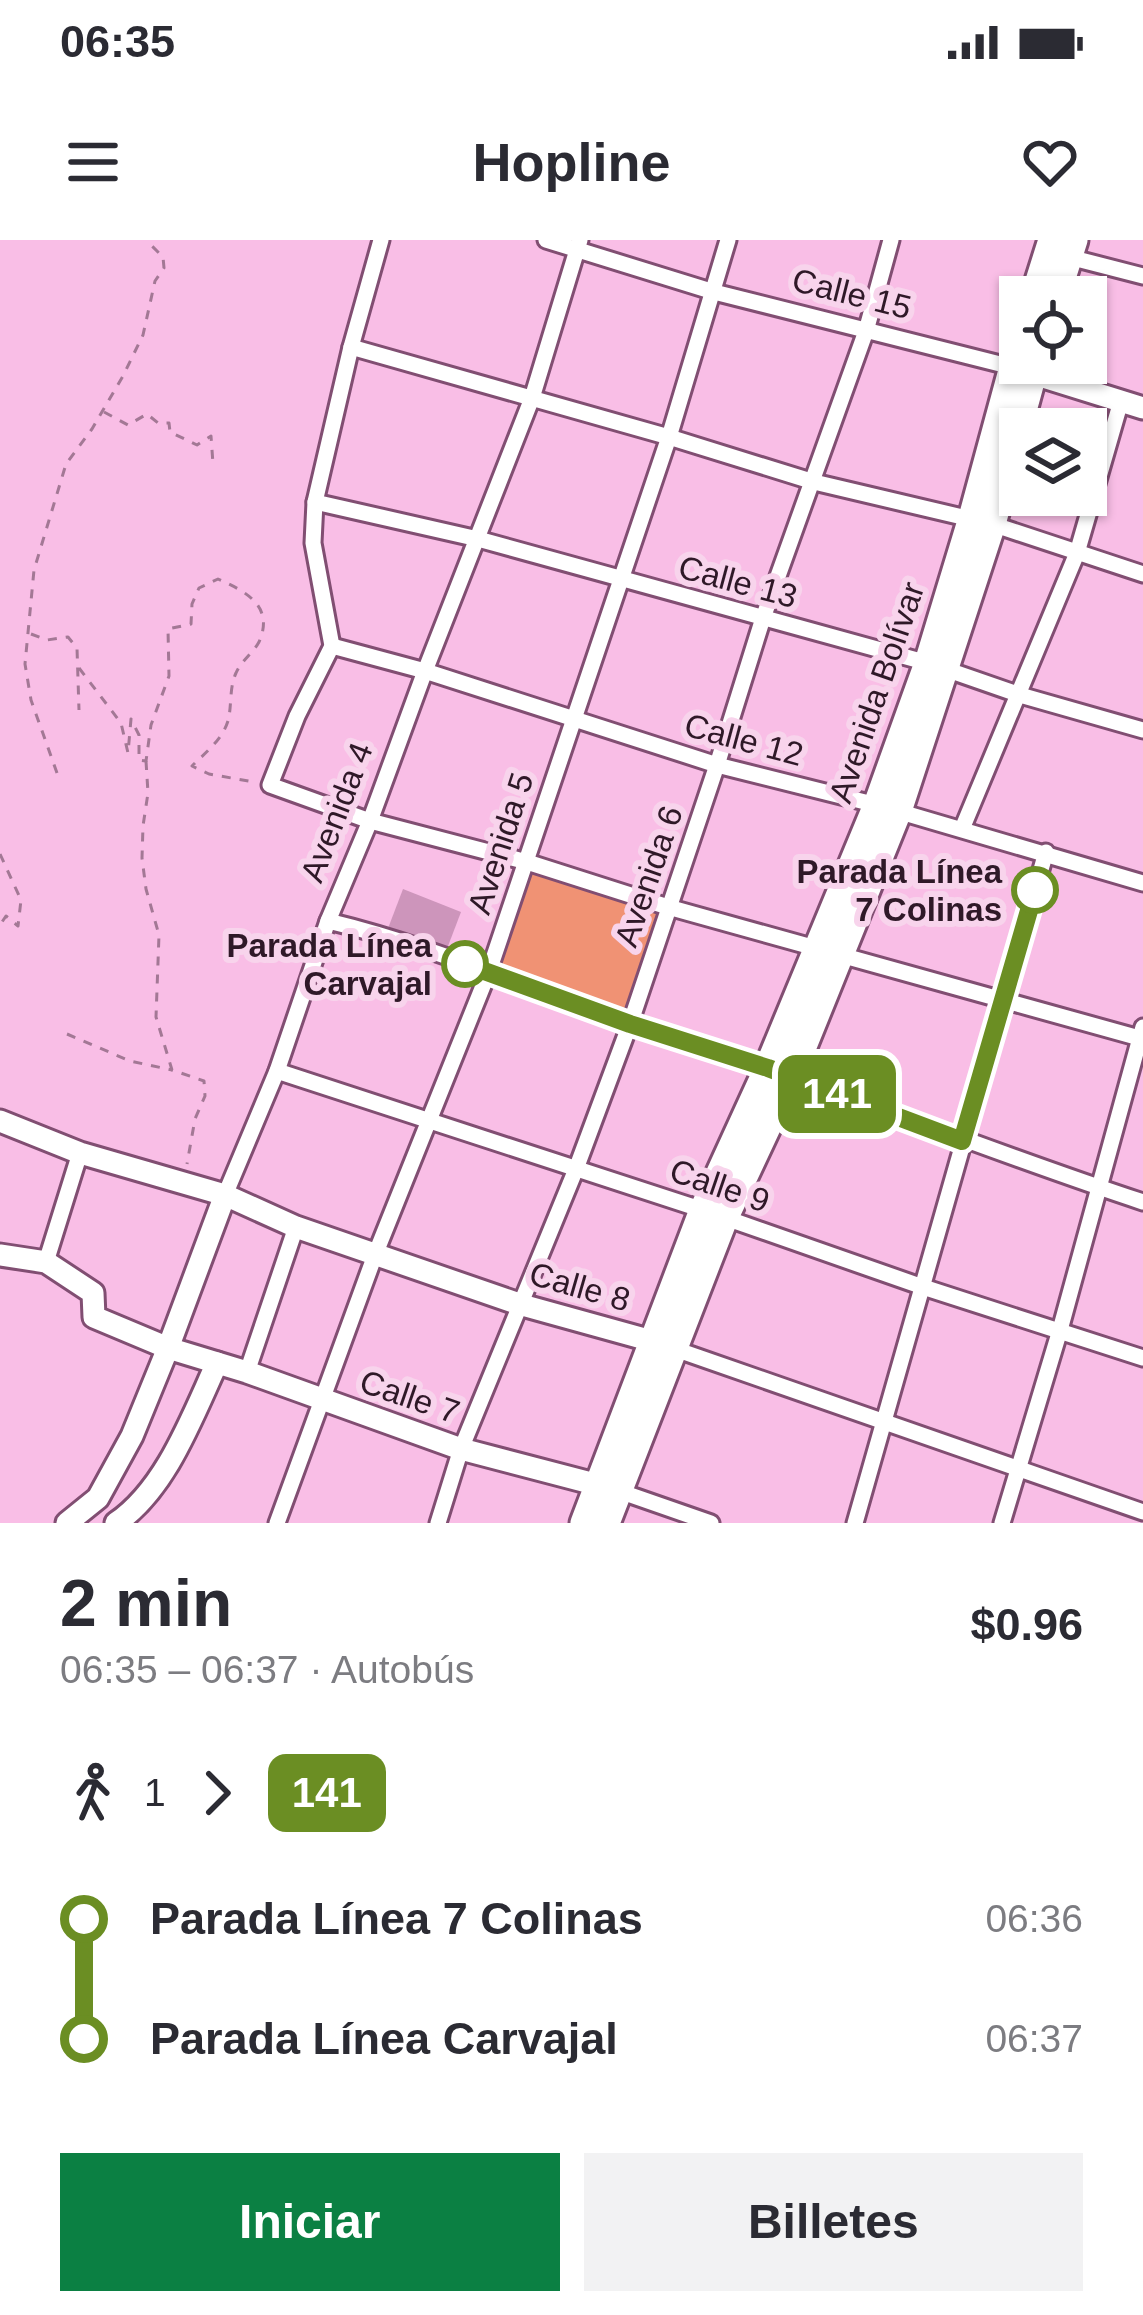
<!DOCTYPE html>
<html lang="es">
<meta charset="utf-8">
<style>
:root{--surface:#fff;--page:#f2f2f3;--text:#2b2b33;--muted:#7c7c81;--accent:#0b8043}
body{margin:0;font-family:Helvetica,sans-serif;background:var(--page);color:var(--text);height:100vh;display:flex;flex-direction:column;font-size:45px;white-space:nowrap}
*{box-sizing:border-box;margin:0}
p{font-size:39px;color:var(--muted)}
.icon{flex:none;width:66px;height:66px;fill:none;stroke:currentColor;stroke-width:2;stroke-linecap:round;stroke-linejoin:round}
.map{position:relative;height:1283px;overflow:hidden}
.side{display:flex;flex-direction:column;background:var(--surface);flex:1}
.side>*{flex:none}
.badge{padding:0 24px;border-radius:18px;font-size:42px;line-height:78px}
.tools{position:absolute;left:999px;top:36px;display:grid;gap:24px}
.tools a{display:grid;place-items:center;width:108px;height:108px;border-radius:0px;background:var(--surface);box-shadow:0 3px 9px #0004;font-size:60px}
.map>.badge{position:absolute;translate:-50% -50%;box-shadow:0 0 0 6px #fff}
.legs{display:flex;align-items:center;gap:18px;height:132px;padding:0 60px;font-size:39px}
.legs p{margin-inline-start:auto}
.head{display:flex;align-items:center;justify-content:space-between;height:204px;padding:0 60px}
h1{font-size:66px;font-weight:800;line-height:90px}
.cta{display:flex;gap:24px;margin-top:auto;padding:24px 60px}
.cta a{flex:1;height:138px;border-radius:0px;background:var(--accent);color:#fff;font-size:48px;font-weight:800;line-height:138px;text-align:center}
.cta a+a{background:var(--page);color:var(--text)}
ul{padding:0 60px;list-style:none}
li{display:flex;align-items:center;gap:42px;height:120px;font-size:45px}
li i{display:grid;place-items:center;width:18px;height:100%;margin:0 15px;background:currentColor}
li i::after{content:'';width:30px;height:30px;margin:-15px;border:9px solid;border-radius:50%;background:var(--surface)}
li p{margin-inline-start:auto}
li:first-child i{background:linear-gradient(#0000 50%,currentColor 0)}
li:last-child i{background:linear-gradient(currentColor 50%,#0000 0)}
.status{display:flex;justify-content:space-between;align-items:center;height:84px;padding:0 60px;background:var(--surface);direction:ltr}
.status svg{height:33px;fill:currentColor}
header{display:flex;justify-content:space-between;align-items:center;height:156px;padding:0 60px;background:var(--surface);font-size:54px;font-weight:800}
.map>svg:first-child{display:block}
</style>
<div class="status"><b>06:35</b><svg viewBox="0 0 49 12"><path d="M0 12V9h3v3zM5 12V6h3v6zM10 12V3h3v9zM15 12V0h3v12zM26 1h20v11H26zM47 4h2v5h-2z"/></svg></div>
<header><svg class="icon" aria-label="menu" viewBox="0 0 24 24"><path d="M4 6h16M4 12h16M4 18h16"/></svg>Hopline<svg class="icon" aria-label="heart" viewBox="0 0 24 24"><path d="M12 20l-8-8c-3-5 5-10 8-4 3-6 11-1 8 4z"/></svg></header>
<div class="map">
<svg width="1143" height="1283" viewBox="0 0 1143 1283">
<rect width="100%" height="100%" fill="#f9bee6"/>
<path fill="#f09274" d="M527 622 668 667 630 784 489 731Z"/>
<path fill="#cd95bb" d="M403 649 461 672 445 714 387 691Z"/>
<g fill="none" stroke-linecap="round" stroke-linejoin="round">
<defs>
<g id="street">
<path d="M381 0 351 107 315 262 313 303 332 406 297 476 270 545 370 581 527 622 668 667 1143 799"/>
<path d="M546 0 714 52 1012 127"/>
<path d="M1069 17 1143 36"/>
<path d="M351 107 669 197 814 242 992 284 1143 334"/>
<path d="M315 262 478 299 928 423 1020 455 1143 490"/>
<path d="M332 406 425 431 717 525 877 565 1143 643"/>
<path d="M962 589 1077 313 1121 161"/>
<path d="M328 681C433 706 531 750 632 784 678 800 726 813 772 829 896 873 1018 921 1143 962"/>
<path d="M277 831 703 970 923 1047 1143 1118"/>
<path d="M225 955 277 831 328 681 370 581 425 431 532 158 580 0"/>
<path d="M46 1022 80 913"/>
<path d="M675 1109 1143 1272"/>
<path d="M247 1132 296 987"/>
<path d="M619 1251 711 1283"/>
<path d="M277 1283 375 1015 489 731 669 197 728 0"/>
<path d="M438 1283 461 1209 576 929 630 784 717 525 763 378 866 91 891 0"/>
<path d="M855 1283 1046 612"/>
<path d="M1002 1283 1060 1090 1143 787"/>
</g>
<g id="secondary">
<path d="M1018 129 1143 168"/>
<path d="M0 881 80 913 225 955 296 987 522 1065 663 1104"/>
<path d="M0 1015 46 1022 93 1053 94 1077 168 1108 247 1132 461 1209 610 1248"/>
<path d="M67 1283 98 1258 132 1196 168 1108 225 955"/>
<path d="M116 1283C166 1249 192 1177 217 1123"/>
</g>
<g id="highway">
<path d="M1034 57 1052 0"/>
<path d="M1056 57 1074 0"/>
<path d="M584 1283 703 970 768 828 877 565 928 423 972 278 1020 101"/>
<path d="M606 1283 724 979 791 836 898 571 992 284 1036 123"/>
</g>
</defs>
<use href="#street" stroke="#814e72" stroke-width="21"/>
<use href="#secondary" stroke="#814e72" stroke-width="27"/>
<use href="#highway" stroke="#814e72" stroke-width="33"/>
<g stroke="#a37895" stroke-width="3" stroke-dasharray="9 9" stroke-linecap="butt">
<path d="M104 172 128 185 147 174 158 183H169L170 192 197 205 211 196 213 224"/>
<path d="M31 394 47 400 68 397 77 408 79 470"/>
<path d="M79 428 121 483 128 513 131 479 139 495V520L146 521 151 485 169 436 168 389 191 384 192 364 199 348 218 339C245 351 275 366 259 402 253 413 241 421 236 433 229 448 232 466 228 481 222 500 206 512 192 526L209 534 254 542"/>
<path d="M146 521 148 553 143 586 142 618 146 649 159 695 156 777 172 830 204 841 205 856 195 879 187 924"/>
<path d="M57 533 31 460 25 424 34 330 66 224 92 189 123 136 143 95 155 41 164 28 163 17 146 0"/>
<path d="M0 614 21 660 18 686 6 676 0 685"/>
<path d="M67 794 130 821 172 830"/>
</g>
<use href="#street" stroke="#fff" stroke-width="15"/>
<use href="#secondary" stroke="#fff" stroke-width="21"/>
<use href="#highway" stroke="#fff" stroke-width="27"/>
</g>
<g fill="none" stroke-linecap="round" stroke-linejoin="round">
<defs>
<path id="line-1" d="M465 724 630 784 768 828 962 901 1035 650"/>
</defs>
<use href="#line-1" stroke="#fff" stroke-width="27"/>
<use href="#line-1" stroke="#6b8e23" stroke-width="18"/>
</g>
<g fill="#fff" stroke="#6b8e23" stroke-width="6">
<circle cx="1035" cy="650" r="21"/>
<circle cx="465" cy="724" r="21"/>
</g>
<g text-anchor="middle" stroke-width="12" stroke-linejoin="round" paint-order="stroke">
<g font-size="33" fill="#2f1928" stroke="#f8d4ec">
<text transform="translate(852 53) rotate(14)" y="12">Calle 15</text>
<text transform="translate(738 341) rotate(15)" y="12">Calle 13</text>
<text transform="translate(876 452) rotate(-71)" y="12">Avenida Bolívar</text>
<text transform="translate(744 499) rotate(15)" y="12">Calle 12</text>
<text transform="translate(336 572) rotate(-69)" y="12">Avenida 4</text>
<text transform="translate(500 603) rotate(-72)" y="12">Avenida 5</text>
<text transform="translate(648 636) rotate(-71)" y="12">Avenida 6</text>
<text transform="translate(720 945) rotate(19)" y="12">Calle 9</text>
<text transform="translate(580 1046) rotate(16)" y="12">Calle 8</text>
<text transform="translate(410 1156) rotate(19)" y="12">Calle 7</text>
</g>
<g font-size="33" font-weight="bold" fill="#2f1928" stroke="#f8d4ec" text-anchor="end">
<text x="1002" y="643">Parada Línea<tspan x="1002" dy="38">7 Colinas</tspan></text>
<text x="432" y="717">Parada Línea<tspan x="432" dy="38">Carvajal</tspan></text>
</g>
</g>
</svg>
<div class="tools">
<a><svg class="icon" aria-label="locate" viewBox="0 0 24 24"><circle cx="12" cy="12" r="6"/><path d="M12 2v4M12 18v4M2 12h4M18 12h4"/></svg></a>
<a><svg class="icon" aria-label="layers" viewBox="0 0 24 24"><path d="M12 4l9 5-9 5-9-5zM3 14l9 5 9-5"/></svg></a>
</div>
<b class="badge" style="left:837px;top:854px;background:#6b8e23;color:#fff">141</b>
</div>
<section class="side">
<div class="head"><div><h1>2 min</h1><p>06:35 – 06:37 · Autobús</p></div><b>$0.96</b></div>
<div class="legs"><svg class="icon" aria-label="walk" viewBox="0 0 24 24"><circle cx="13" cy="4" r="2"/><path d="M13 8l-2 6 4 7M11 14l-3 7M7 12l3-4h3l4 4"/></svg>1<svg class="icon" aria-label="forward" viewBox="0 0 24 24"><path d="M9 5l7 7-7 7"/></svg><b class="badge" style="background:#6b8e23;color:#fff">141</b></div>
<ul>
<li><i style="color:#6b8e23"></i><b>Parada Línea 7 Colinas</b><p>06:36</p></li>
<li><i style="color:#6b8e23"></i><b>Parada Línea Carvajal</b><p>06:37</p></li>
</ul>
<div class="cta"><a>Iniciar</a><a>Billetes</a></div>
</section>
